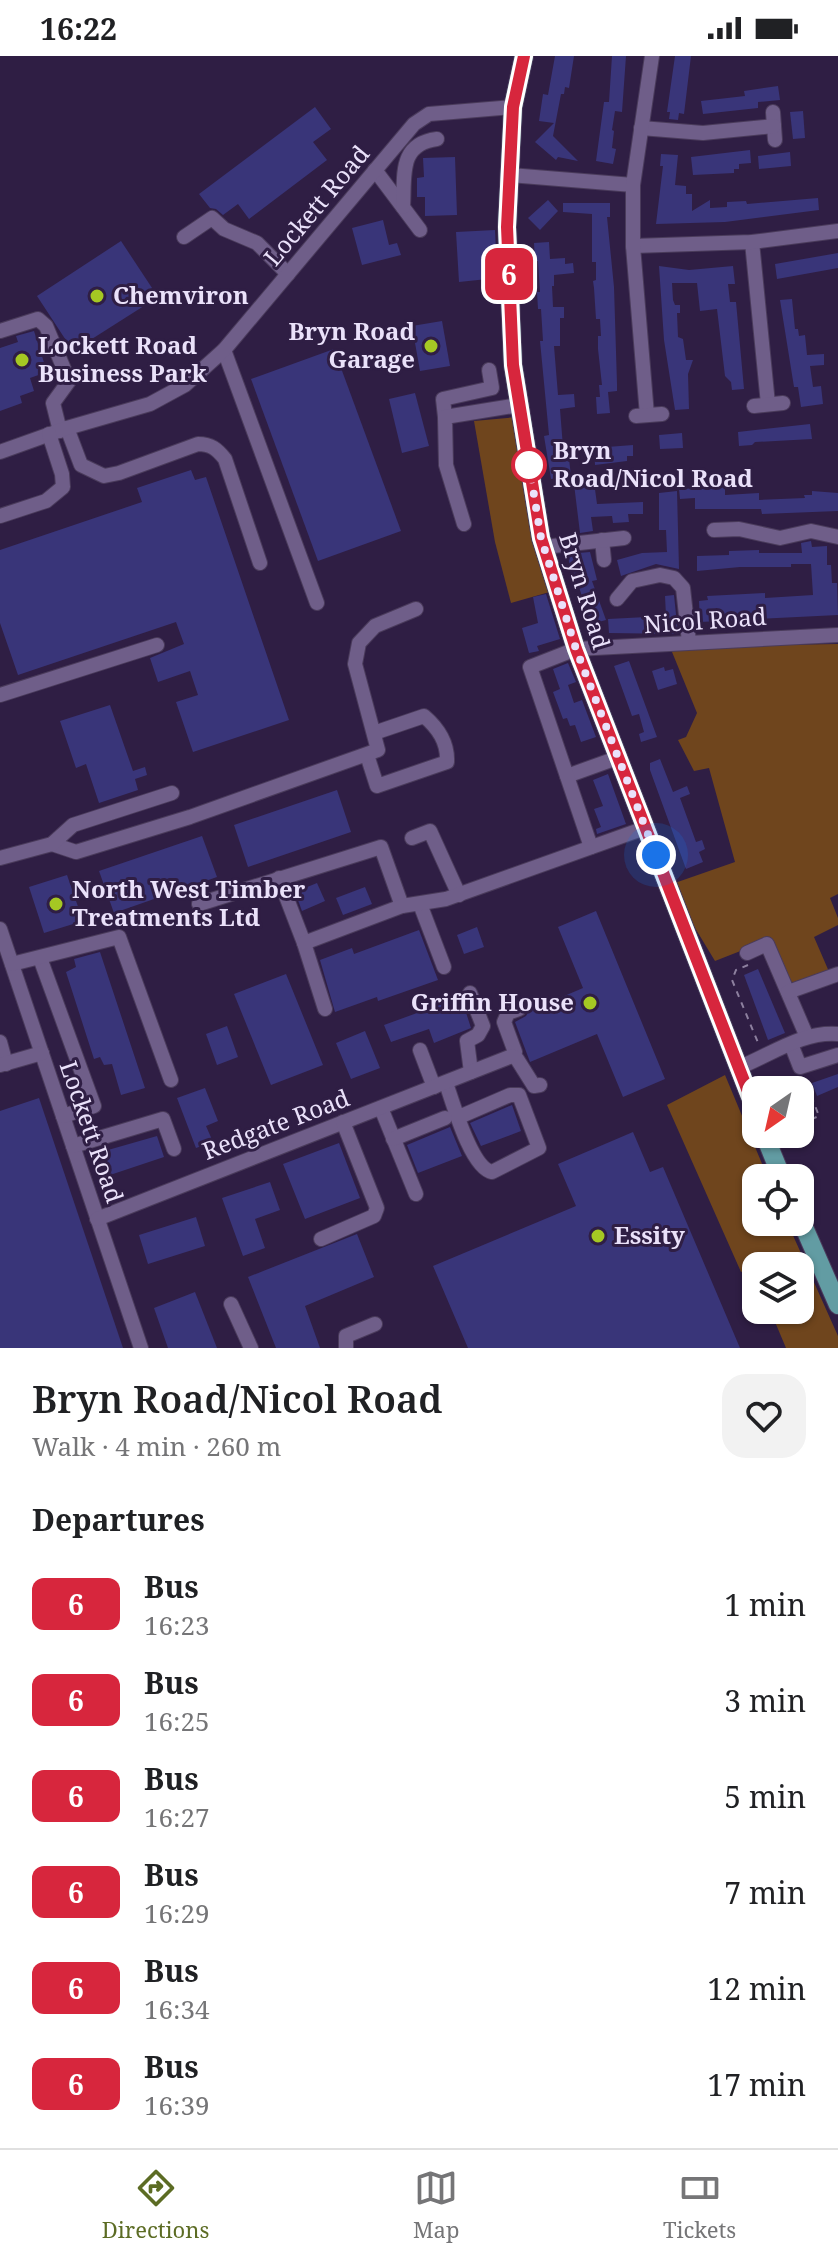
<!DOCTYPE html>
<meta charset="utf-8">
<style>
:root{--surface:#fff;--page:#f2f2f2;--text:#202124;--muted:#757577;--line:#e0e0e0;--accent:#5c6c24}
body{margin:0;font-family:"Noto Serif",serif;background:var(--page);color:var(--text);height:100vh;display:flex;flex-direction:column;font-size:30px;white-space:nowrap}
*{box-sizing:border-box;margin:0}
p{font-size:26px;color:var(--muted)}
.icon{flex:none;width:44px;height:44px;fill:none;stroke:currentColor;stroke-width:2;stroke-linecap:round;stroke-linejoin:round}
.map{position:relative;height:1292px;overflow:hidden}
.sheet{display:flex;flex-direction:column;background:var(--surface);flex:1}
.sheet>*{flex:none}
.badge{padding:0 16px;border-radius:12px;font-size:28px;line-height:52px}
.needle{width:52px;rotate:214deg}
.fabs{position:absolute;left:742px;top:1020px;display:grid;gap:16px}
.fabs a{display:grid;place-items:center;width:72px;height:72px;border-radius:16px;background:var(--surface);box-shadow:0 2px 6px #0004;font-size:40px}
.you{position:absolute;width:40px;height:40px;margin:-20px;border:6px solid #fff;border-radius:50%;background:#1a73e8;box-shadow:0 0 0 12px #1a73e833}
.map>.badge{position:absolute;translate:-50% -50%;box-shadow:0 0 0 4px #fff}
h2{padding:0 32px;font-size:30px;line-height:72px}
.round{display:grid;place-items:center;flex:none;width:84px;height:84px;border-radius:24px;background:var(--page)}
.headline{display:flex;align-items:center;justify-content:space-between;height:136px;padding:0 32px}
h1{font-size:38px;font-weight:600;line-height:60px}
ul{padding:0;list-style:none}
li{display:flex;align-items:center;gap:24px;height:96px;padding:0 32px}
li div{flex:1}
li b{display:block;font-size:30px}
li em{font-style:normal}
li .badge{min-width:88px;font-weight:700;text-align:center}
.status{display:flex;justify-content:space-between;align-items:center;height:56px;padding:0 40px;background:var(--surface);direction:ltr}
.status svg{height:22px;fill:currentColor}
.tabs{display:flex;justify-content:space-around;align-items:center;height:112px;border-top:2px solid var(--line);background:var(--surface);font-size:22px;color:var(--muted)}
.tabs a{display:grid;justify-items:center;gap:4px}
.tabs .active{color:var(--accent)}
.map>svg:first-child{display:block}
</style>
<div class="status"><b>16:22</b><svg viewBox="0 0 49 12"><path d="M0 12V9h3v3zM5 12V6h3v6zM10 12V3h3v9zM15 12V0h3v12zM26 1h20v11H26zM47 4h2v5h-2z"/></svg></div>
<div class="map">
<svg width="838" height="1292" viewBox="0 0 838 1292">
<rect width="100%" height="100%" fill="#2f1e44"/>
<g fill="#6f451d">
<path d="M517 361 553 535 511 547 495 486 474 365Z"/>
<path d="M838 588V838L830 842 838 862V869L814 881 830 918 790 933 766 885 715 905 669 829 735 806 709 712 694 715 678 684 686 681 697 657 670 591Z"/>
<path d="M725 1019 768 1122H756V1166H787L838 1280V1292H786L770 1254H800V1210H756V1223L751 1212 741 1216 667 1049Z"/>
</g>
<g fill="#393579">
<path d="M555 0H574L569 32 565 31 564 38H561L553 80 578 105 558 101 556 104 535 86 554 67 539 65 543 38 548 39Z"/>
<path d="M612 0H626L622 56 615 55 612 74 614 75 612 92 616 93 613 108 596 105 604 46H609Z"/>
<path d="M675 0H691L684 58 679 57 678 64 669 63 670 56H667Z"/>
<path d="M778 30 780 44 758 46V52L703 58 701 45 745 40 744 35Z"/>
<path d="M315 51 331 73 313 86 327 104 249 163 238 148 223 159 216 153 210 152 199 138Z"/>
<path d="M803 55 805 82 793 83 790 56Z"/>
<path d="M750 94 751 107 739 108V113H734V117L693 119 691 101Z"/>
<path d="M790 96 791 110 759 113 758 100Z"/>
<path d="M661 98 678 99 675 129 686 130V138H692V155L710 144V152L727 151V146L746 145 747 148 818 142 819 154 725 166 656 168 663 110H660Z"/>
<path d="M455 101 457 159 425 160V141H417V122L424 121 423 102Z"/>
<path d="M548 144 558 155 540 174 528 162Z"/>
<path d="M563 147H610V161H607L614 231 617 328V335L608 336 610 357 597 358 596 341H600L599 329H602L598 293V280H601L600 263H596L594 232 593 225 596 224V206H592V158L563 156Z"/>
<path d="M383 164 389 189 397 187 401 199 362 209 352 172Z"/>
<path d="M495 174 496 195 490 196 491 212H497V222L459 226 456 176Z"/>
<path d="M121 185 158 241 73 295 37 240Z"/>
<path d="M549 186 550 203 565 202V208L573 207 574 217 554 219V230H552L553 251H564V262H560V290H554L558 339 574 338 575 351 560 353 564 404 569 403 571 420 551 423 544 380 549 379 540 285H543L541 253H538L537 236H540L538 205H535L534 187Z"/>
<path d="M838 197V212L777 223 775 208Z"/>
<path d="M659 210 689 214 733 210 735 228H728L730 246H736L744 333 732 334 731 326 725 320 717 253 700 255 697 227H672L673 244 675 249H680V257H677L678 281 683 283 686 304H693L688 318 689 353 675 354 664 284Z"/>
<path d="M792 243 795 273H798L799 280 805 279 807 299 824 298V309L810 310 813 331 821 330 823 348 801 351 798 331H794L780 244Z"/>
<path d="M442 265 450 310 420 315 412 270Z"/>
<path d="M34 275 47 316 30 322 34 335 20 340 22 347 0 355V292L18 286 16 280Z"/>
<path d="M334 293 401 475 318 505 251 323Z"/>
<path d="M415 337 429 390 402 397 389 343Z"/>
<path d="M810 368 812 383 755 386 752 389 739 390 738 376Z"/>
<path d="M682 377 683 392 660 393 659 379Z"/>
<path d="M633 389V400H627V405L595 409 594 392Z"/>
<path d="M191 414 195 424 206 421 289 664 193 696 176 646 198 639 190 615 158 626 150 602 184 588 176 566 18 619 0 567V494L142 446 137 432Z"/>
<path d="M594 426 597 448 643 446V458H628L629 466 613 467 612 460 591 461 593 475 580 477 574 428Z"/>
<path d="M725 431V439L759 437V444L805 442 804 439H812V435L838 437V455L762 458 761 453H695V442L680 443 679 433Z"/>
<path d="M677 435 679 513 656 508 621 520 617 504 642 497 667 496 666 474H659V437Z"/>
<path d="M811 485 812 491 827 490V509H831L832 527H837L838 559 700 566 699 545 708 544 707 540 765 537V542L813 539 811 508H791V511H740L697 515V500L729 499V495L759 494V497H802L801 487Z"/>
<path d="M590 496 597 524 592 525 606 564 591 568 578 528 575 529 567 498Z"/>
<path d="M546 538 560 583 537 590 539 595 529 597 522 572 538 567 533 541Z"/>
<path d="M674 539 678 578 609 577 608 563 666 560 665 540Z"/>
<path d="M629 605 657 681 641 686 639 678 644 676 639 658 632 660 614 610Z"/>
<path d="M568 607 576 626 568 629 574 647 582 644 596 681 581 686 575 669 570 670 567 662 563 663 553 636 560 633 553 613Z"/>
<path d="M664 611 665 615 673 613 677 628 658 634 652 615Z"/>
<path d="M110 649 133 715 145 711 147 719 135 723 138 734 99 747 86 708 76 712 60 665Z"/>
<path d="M660 703 673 736 687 730 690 738 680 742 696 786 702 784 705 793 699 796 703 806 686 813 650 714V707Z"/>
<path d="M608 718 626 768 597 778 596 773 601 771 594 753 603 750 593 724Z"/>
<path d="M337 734 351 776 248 811 234 769Z"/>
<path d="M202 780 217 821 114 857 99 815Z"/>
<path d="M67 819 83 865 44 877 29 831Z"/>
<path d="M317 827 325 845 302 855 295 836Z"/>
<path d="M365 831 372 848 343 859 336 842Z"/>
<path d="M596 855 665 1023 623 1041 597 978 530 1006 515 966 526 960 529 955 583 932 558 871Z"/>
<path d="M477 871 484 891 464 898 457 879Z"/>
<path d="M419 874 438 924 378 945 377 941 335 956 320 904 352 892 354 898Z"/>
<path d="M100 896 145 1032 121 1039 112 1008 104 1009 100 1001 94 1003 66 916 76 911 74 903Z"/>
<path d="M758 913 785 977 768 984 744 919Z"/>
<path d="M286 918 323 1009 271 1029 234 938Z"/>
<path d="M461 941 471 972 434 987 429 973 391 986 384 969Z"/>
<path d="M227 970 238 1001 217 1009 206 978Z"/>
<path d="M365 975 380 1012 351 1023 336 987Z"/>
<path d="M838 1018V1031L817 1040 812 1027Z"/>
<path d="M205 1032 218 1065 206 1070 213 1086 196 1092 177 1042Z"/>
<path d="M39 1042 123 1292H0V1055Z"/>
<path d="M512 1049 521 1075 481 1090 470 1067Z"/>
<path d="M450 1071 462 1100 418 1117 407 1089Z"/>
<path d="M633 1076 650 1116 663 1111 740 1292H468L433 1210 576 1150 558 1108Z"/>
<path d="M157 1080 164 1101 107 1120 101 1096Z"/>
<path d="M339 1087 360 1142 305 1163 283 1108Z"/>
<path d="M270 1126 280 1154 255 1163 265 1192 243 1200 222 1142Z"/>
<path d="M196 1161 205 1190 148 1208 139 1179Z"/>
<path d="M357 1178 374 1221 305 1250 320 1292H276L248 1221Z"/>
<path d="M195 1236 217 1292H168L154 1252Z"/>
</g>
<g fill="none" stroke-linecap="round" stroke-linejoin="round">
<defs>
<g id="minor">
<path d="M773 56 775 84"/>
<path d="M641 72 703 77 774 70"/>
<path d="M375 114 420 174"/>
<path d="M510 119 633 129"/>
<path d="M403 151C405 120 398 88 437 83"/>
<path d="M184 181 212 162 224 173 257 187 288 218"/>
<path d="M752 186 768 348"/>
<path d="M633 190 752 186 838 175"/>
<path d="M0 275 38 263 46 270 69 325 53 347 60 375"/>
<path d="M224 294 317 547"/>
<path d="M754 350 783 347"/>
<path d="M647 359 633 190V129L652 0"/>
<path d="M636 360 662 358"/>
<path d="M445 361 443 343 492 332 489 314"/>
<path d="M67 372 81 409 104 420 119 417 198 388C211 388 217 393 225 403L260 507"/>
<path d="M0 396 67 372 150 348 185 329 224 294 414 68 429 58 513 51"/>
<path d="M0 460 46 445 63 431 62 418 49 378"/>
<path d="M464 468 446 409 445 361 519 349"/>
<path d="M714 474 739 473 780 482 811 475 838 481"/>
<path d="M602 484 604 504"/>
<path d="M544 491 624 482"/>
<path d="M617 543 632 525 660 519 674 522 683 532 689 586"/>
<path d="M0 639 157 589"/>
<path d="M367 699 377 730 447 706C448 686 438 672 424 660L374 677"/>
<path d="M567 720 617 702"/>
<path d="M412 782 430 775 459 839"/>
<path d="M52 788 76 796 190 761 378 694 355 608 359 587 375 570 416 553"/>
<path d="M591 791 530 611 576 593 838 579"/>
<path d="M0 802 52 788 73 769 172 737"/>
<path d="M279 822 304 887"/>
<path d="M199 848 381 791 402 850"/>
<path d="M420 848 444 911"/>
<path d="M0 873 141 1292"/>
<path d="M747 897 767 888 807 981"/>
<path d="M40 902 94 1050 63 1060"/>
<path d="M12 908 119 881 171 1024"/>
<path d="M788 936 838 918"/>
<path d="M470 937 483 970 478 979 467 985 471 1016"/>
<path d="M325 953 304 887 402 850 446 843 645 772"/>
<path d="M0 986 6 1008"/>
<path d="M791 988 800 1011 838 999"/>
<path d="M420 994 434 1031"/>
<path d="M512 1000 515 996 504 966 508 957 519 953"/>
<path d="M0 1009 42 997"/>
<path d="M740 1011C772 998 803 975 838 978"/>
<path d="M446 1027C453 1047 471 1112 492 1116L539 1092 519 1039H510L459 1061"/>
<path d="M381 1052 416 1138"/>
<path d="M393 1083 445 1062"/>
<path d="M73 1090 163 1063 174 1093"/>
<path d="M97 1163 512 1000 517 1003 534 1030 540 1029"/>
<path d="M321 1183 374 1160 377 1152 343 1066"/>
<path d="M231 1248 251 1292"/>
<path d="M346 1292V1280L375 1268"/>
</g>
<g id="major">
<path d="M524 0 513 51 507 171 513 309 541 482 576 593 756 1056"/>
<path d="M764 1078 782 1122"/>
<path d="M800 1162 838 1249"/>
</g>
</defs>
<use href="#minor" stroke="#4a3b5b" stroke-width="16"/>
<use href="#major" stroke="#4a3b5b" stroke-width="20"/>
<g stroke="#8d809f" stroke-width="2" stroke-dasharray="6 6" stroke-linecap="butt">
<path d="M748 909 736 914 732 924 759 989"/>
<path d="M800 1068 819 1060 805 1024"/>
</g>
<use href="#minor" stroke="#6f5e89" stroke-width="14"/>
<use href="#major" stroke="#629ca3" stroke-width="18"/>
</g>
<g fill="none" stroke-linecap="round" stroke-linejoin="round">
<defs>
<path id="line" d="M524 0 513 51 507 171 513 309 541 482 576 593 756 1056"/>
</defs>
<use href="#line" stroke="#fff" stroke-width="18"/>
<use href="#line" stroke="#d7263d" stroke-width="12"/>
<path stroke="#eae1fa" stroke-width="8" stroke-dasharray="0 14.4" d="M529 409 528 402 541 482 576 593 656 799"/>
</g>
<g fill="#a5c823" stroke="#2f1e44" stroke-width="3">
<circle cx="97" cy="240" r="8"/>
<circle cx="431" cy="290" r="8"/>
<circle cx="22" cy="304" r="8"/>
<circle cx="56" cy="848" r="8"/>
<circle cx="590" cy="947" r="8"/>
<circle cx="598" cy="1180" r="8"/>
</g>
<circle fill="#fff" stroke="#d7263d" stroke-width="4" cx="529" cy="409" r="16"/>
<g text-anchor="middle" stroke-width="6" stroke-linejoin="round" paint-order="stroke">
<g font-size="24" fill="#eae1fa" stroke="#2f1e44">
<text transform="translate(317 150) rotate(-50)" y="8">Lockett Road</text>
<text transform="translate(584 535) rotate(73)" y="8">Bryn Road</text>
<text transform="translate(705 565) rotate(-4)" y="8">Nicol Road</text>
<text transform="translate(276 1069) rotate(-21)" y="8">Redgate Road</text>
<text transform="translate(91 1076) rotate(71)" y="8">Lockett Road</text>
</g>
<g font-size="24" font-weight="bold" fill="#eae1fa" stroke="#2f1e44" text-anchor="start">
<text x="113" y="248">Chemviron</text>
<text x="415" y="284" text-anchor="end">Bryn Road<tspan x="415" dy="28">Garage</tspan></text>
<text x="38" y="298">Lockett Road<tspan x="38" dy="28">Business Park</tspan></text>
<text x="72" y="842">North West Timber<tspan x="72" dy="28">Treatments Ltd</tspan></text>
<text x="574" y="955" text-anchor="end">Griffin House</text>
<text x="614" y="1188">Essity</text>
</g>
<g font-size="24" font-weight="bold" fill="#eae1fa" stroke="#2f1e44" text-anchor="start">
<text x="553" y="403">Bryn<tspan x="553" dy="28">Road/Nicol Road</tspan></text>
</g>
</g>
</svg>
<div class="fabs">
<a><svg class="needle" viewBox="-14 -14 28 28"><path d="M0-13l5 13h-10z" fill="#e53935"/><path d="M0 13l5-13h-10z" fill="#757577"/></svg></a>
<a><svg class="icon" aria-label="locate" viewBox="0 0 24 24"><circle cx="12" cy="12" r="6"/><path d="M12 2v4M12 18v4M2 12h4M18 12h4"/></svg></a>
<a><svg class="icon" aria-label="layers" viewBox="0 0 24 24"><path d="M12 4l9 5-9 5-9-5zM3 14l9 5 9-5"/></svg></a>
</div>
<div class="you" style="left:656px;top:799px"></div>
<b class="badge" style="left:509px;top:218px;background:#d7263d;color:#fff">6</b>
</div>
<section class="sheet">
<div class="headline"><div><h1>Bryn Road/Nicol Road</h1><p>Walk · 4 min · 260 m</p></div><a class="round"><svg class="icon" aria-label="heart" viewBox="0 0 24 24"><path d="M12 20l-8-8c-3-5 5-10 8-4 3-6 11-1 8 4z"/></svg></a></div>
<h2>Departures</h2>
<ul>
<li><span class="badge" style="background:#d7263d;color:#fff">6</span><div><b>Bus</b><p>16:23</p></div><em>1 min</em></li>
<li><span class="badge" style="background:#d7263d;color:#fff">6</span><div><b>Bus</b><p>16:25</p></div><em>3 min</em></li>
<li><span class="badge" style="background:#d7263d;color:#fff">6</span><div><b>Bus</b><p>16:27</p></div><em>5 min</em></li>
<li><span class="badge" style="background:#d7263d;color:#fff">6</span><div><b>Bus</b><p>16:29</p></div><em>7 min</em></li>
<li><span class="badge" style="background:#d7263d;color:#fff">6</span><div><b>Bus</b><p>16:34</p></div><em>12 min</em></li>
<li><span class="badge" style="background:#d7263d;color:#fff">6</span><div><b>Bus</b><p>16:39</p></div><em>17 min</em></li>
</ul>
</section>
<nav class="tabs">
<a class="active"><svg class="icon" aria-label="directions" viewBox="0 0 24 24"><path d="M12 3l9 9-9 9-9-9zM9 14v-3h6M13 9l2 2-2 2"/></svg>Directions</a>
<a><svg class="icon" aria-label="map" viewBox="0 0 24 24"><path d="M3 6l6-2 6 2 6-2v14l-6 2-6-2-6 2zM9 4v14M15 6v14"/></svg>Map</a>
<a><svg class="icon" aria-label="tickets" viewBox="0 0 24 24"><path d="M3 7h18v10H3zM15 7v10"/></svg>Tickets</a>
</nav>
